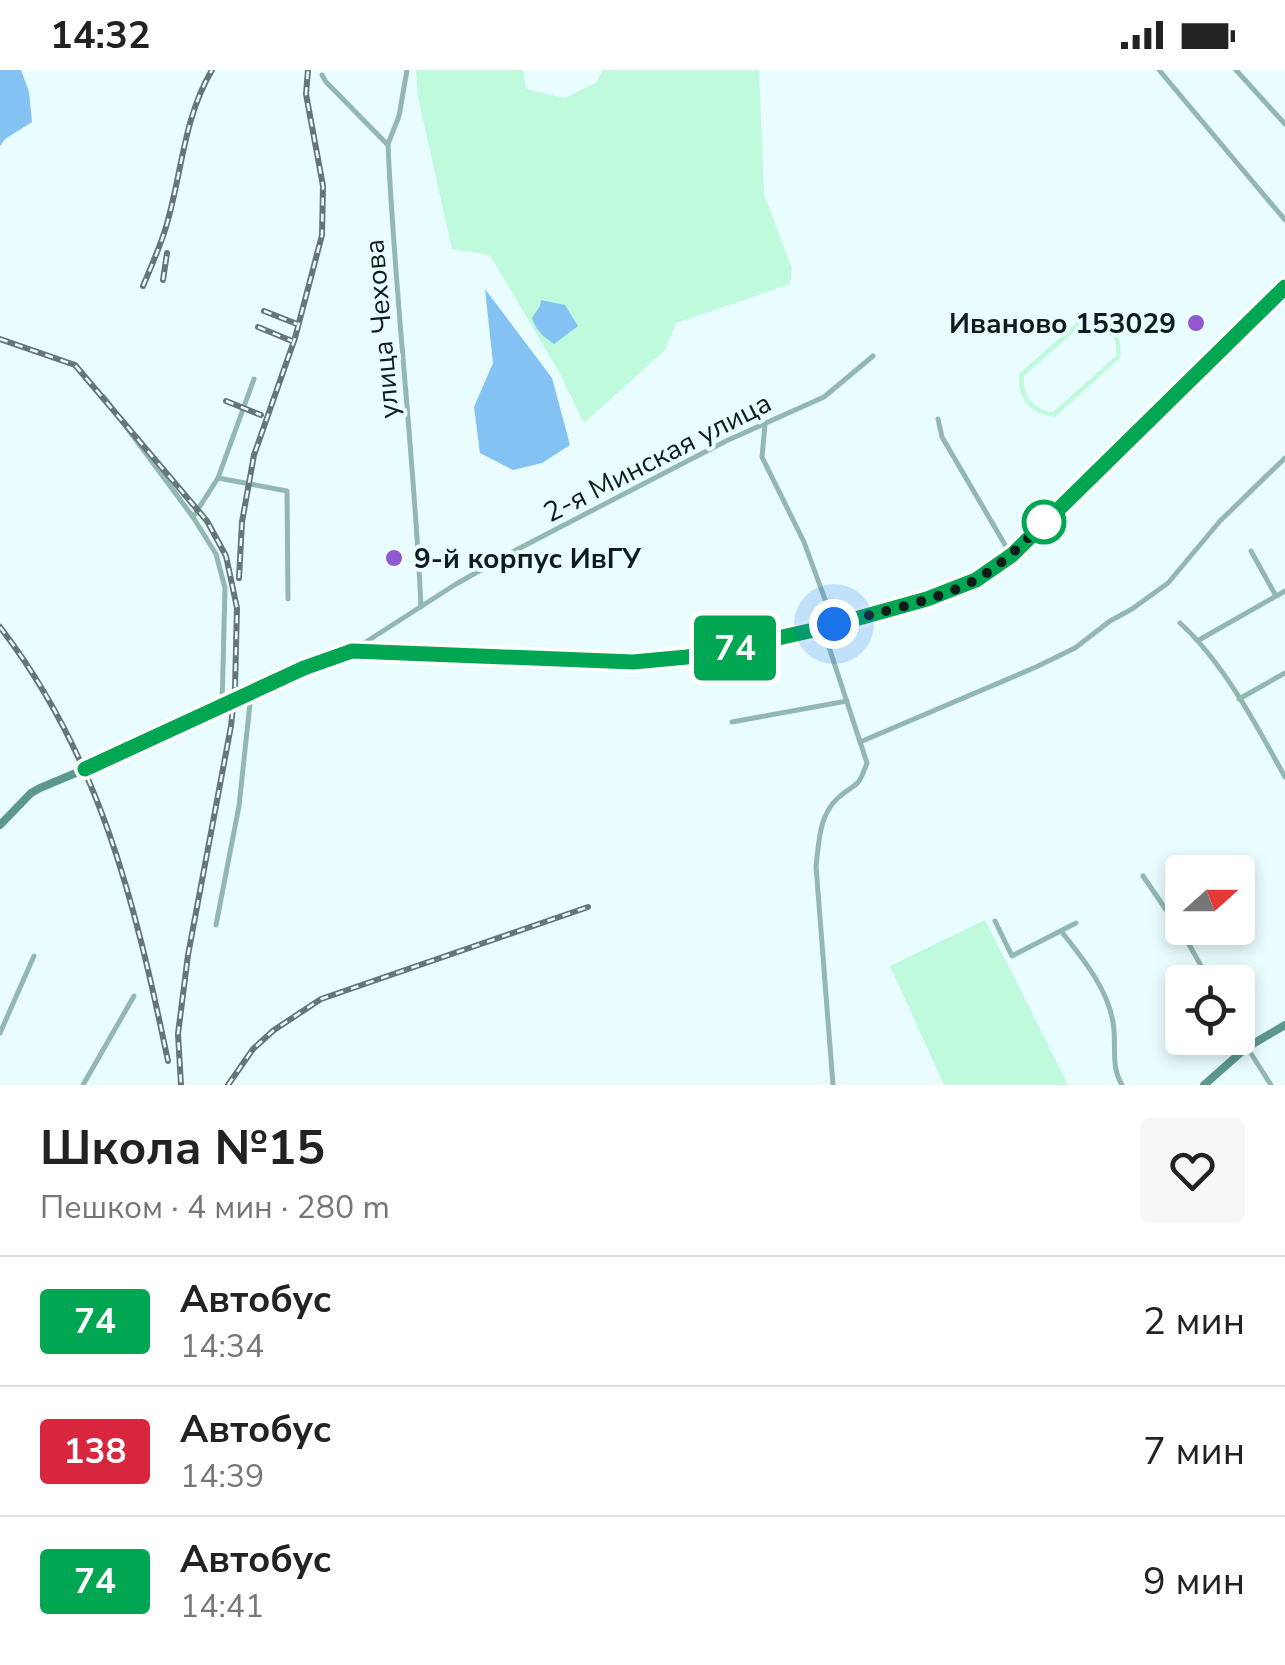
<!DOCTYPE html>
<html lang="ru">
<meta charset="utf-8">
<style>
:root{--surface:#fff;--page:#f6f6f6;--text:#222;--muted:#767676;--line:#e0e0e0}
body{margin:0;font-family:"Nunito Sans",sans-serif;background:var(--page);color:var(--text);height:100vh;display:flex;flex-direction:column;font-size:38px;white-space:nowrap}
*{box-sizing:border-box;margin:0}
p{font-size:32px;color:var(--muted)}
.icon{flex:none;width:55px;height:55px;fill:none;stroke:currentColor;stroke-width:2;stroke-linecap:round;stroke-linejoin:round}
.map{position:relative;height:1015px;overflow:hidden}
.drawer{display:flex;flex-direction:column;background:var(--surface);flex:1}
.drawer>*{flex:none}
.badge{padding:0 20px;border-radius:8px;font-size:35px;line-height:65px}
.needle{width:65px;rotate:69deg}
.controls{position:absolute;left:1165px;top:785px;display:grid;gap:20px}
.controls a{display:grid;place-items:center;width:90px;height:90px;border-radius:10px;background:var(--surface);box-shadow:0 5px 15px #0003;font-size:50px}
.you{position:absolute;width:50px;height:50px;margin:-25px;border:8px solid #fff;border-radius:50%;background:#1a73e8;box-shadow:0 0 0 15px #1a73e833}
.map>.badge{position:absolute;translate:-50% -50%;box-shadow:0 0 0 5px #fff}
.round{display:grid;place-items:center;flex:none;width:105px;height:105px;border-radius:10px;background:var(--page)}
.headline{display:flex;align-items:center;justify-content:space-between;height:170px;padding:0 40px}
h1{font-size:48px;font-weight:700;line-height:75px}
ul{padding:0;list-style:none}
li{display:flex;align-items:center;gap:30px;height:130px;padding:0 40px;border-top:2px solid var(--line)}
li div{flex:1}
li b{display:block;font-size:38px}
li em{font-style:normal}
li .badge{min-width:110px;font-weight:700;text-align:center}
.status{display:flex;justify-content:space-between;align-items:center;height:70px;padding:0 50px;background:var(--surface);direction:ltr}
.status svg{height:28px;fill:currentColor}
.map>svg:first-child{display:block}
</style>
<div class="status"><b>14:32</b><svg viewBox="0 0 49 12"><path d="M0 12V9h3v3zM5 12V6h3v6zM10 12V3h3v9zM15 12V0h3v12zM26 1h20v11H26zM47 4h2v5h-2z"/></svg></div>
<div class="map">
<svg width="1285" height="1015" viewBox="0 0 1285 1015">
<rect width="100%" height="100%" fill="#eafdfe"/>
<g fill="#befadb" fill-rule="evenodd">
<path d="M416 0H523L526 19 565 28 597 12 602 0H759L764 124 792 199 790 214 676 253 665 280 584 353 559 302 490 185 452 179 418 27Z"/>
<path d="M1084 246C1110 247 1124 263 1120 288L1055 347C1030 344 1017 329 1019 304ZM1091 250C1109 255 1118 267 1116 286L1053 342C1033 340 1023 326 1024 306L1086 251Z"/>
<path d="M985 850 1068 1015H944L890 896Z"/>
</g>
<g fill="#84c2f3">
<path d="M0 0H21L29 22 32 52 5 69 0 76Z"/>
<path d="M485 219 552 308 570 375 542 393 513 400 480 383 474 337 493 293Z"/>
<path d="M541 230 565 235 578 256 554 274C544 267 536 261 532 248L540 236Z"/>
</g>
<g fill="none" stroke-linecap="round" stroke-linejoin="round">
<g stroke="#92b8b1" stroke-width="5">
<path d="M1159 0 1285 150"/>
<path d="M1236 0 1285 54"/>
<path d="M322 5 326 12 388 75C395 229 414 383 421 537"/>
<path d="M388 74 399 46 407 0"/>
<path d="M104 327 193 447 216 484 225 518 222 636"/>
<path d="M938 349 942 367 1011 485"/>
<path d="M765 355 762 387 804 472 834 554"/>
<path d="M218 408 254 309"/>
<path d="M193 447 218 408 287 421 288 529"/>
<path d="M1251 481 1276 526"/>
<path d="M1180 553C1223 592 1257 656 1285 707"/>
<path d="M823 559 867 693C857 721 857 711 838 728 819 745 819 772 816 796L833 1015"/>
<path d="M1199 570 1285 521"/>
<path d="M355 579 456 514 518 479 726 371 824 327 873 286"/>
<path d="M1239 629 1285 603"/>
<path d="M732 652 847 631"/>
<path d="M860 672 1036 597 1075 578 1110 551 1132 539 1168 513 1220 451 1285 388"/>
<path d="M1143 806 1186 869 1210 912"/>
<path d="M995 851 1012 886 1076 853"/>
<path d="M216 855 239 736 251 624"/>
<path d="M1061 861C1082 888 1107 917 1113 952 1117 974 1110 995 1122 1015"/>
<path d="M0 963 34 886"/>
<path d="M1238 963 1271 1015"/>
<path d="M83 1015 134 926"/>
</g>
<g stroke="#5d988e" stroke-width="8">
<path d="M0 755 31 723 40 718 126 682 304 598 352 581 633 592 687 587 715 582 823 557 927 529 976 511 1011 485 1285 217"/>
<path d="M1204 1015 1246 978 1285 955"/>
</g>
<defs>
<g id="rail">
<path d="M163 210 167 183"/>
<path d="M143 216C151 197 160 177 166 157 182 104 183 49 212 0"/>
<path d="M264 241 297 254"/>
<path d="M258 257 292 271"/>
<path d="M0 269 75 295 207 451 226 486 237 538 235 618 231 656 188 885 178 964 181 1015"/>
<path d="M226 331 261 345"/>
<path d="M239 508 242 452 254 385 295 268 322 165 323 116 306 24 308 0"/>
<path d="M0 557C100 687 135 833 168 991"/>
<path d="M228 1015 253 979 274 960 321 929 588 837"/>
</g>
</defs>
<use href="#rail" stroke="#667576" stroke-width="6"/>
<use href="#rail" stroke="#eafdfe" stroke-width="2.5" stroke-dasharray="8" stroke-linecap="butt"/>
</g>
<g fill="none" stroke-linecap="round" stroke-linejoin="round">
<defs>
<path id="line" d="M85 699 304 598 352 581 633 592 687 587 715 582 823 558 927 529 976 510 1012 485 1285 217"/>
</defs>
<use href="#line" stroke="#fff" stroke-width="22"/>
<use href="#line" stroke="#00a651" stroke-width="15"/>
<path stroke="#101b1c" stroke-width="10" stroke-dasharray="0 18" d="M834 554C876 543 941 530 977 509 1007 492 1030 466 1054 442L1044 452"/>
</g>
<g fill="#9158d0" stroke="#eafdfe" stroke-width="4">
<circle cx="1196" cy="253" r="10"/>
<circle cx="394" cy="488" r="10"/>
</g>
<circle fill="#fff" stroke="#00a651" stroke-width="5" cx="1044" cy="452" r="20"/>
<g text-anchor="middle" stroke-width="8" stroke-linejoin="round" paint-order="stroke">
<g font-size="28" font-weight="bold" fill="#101b1c" stroke="#eafdfe" text-anchor="end">
<text x="1176" y="263">Иваново 153029</text>
<text x="414" y="498" text-anchor="start">9-й корпус ИвГУ</text>
</g>
<g font-size="28" fill="#101b1c" stroke="#eafdfe">
<text transform="translate(381 259) rotate(-95)" y="10">улица Чехова</text>
<text transform="translate(657 387) rotate(-27)" y="10">2-я Минская улица</text>
</g>
</g>
</svg>
<div class="controls">
<a><svg class="needle" viewBox="-14 -14 28 28"><path d="M0-13l5 13h-10z" fill="#e53935"/><path d="M0 13l5-13h-10z" fill="#767676"/></svg></a>
<a><svg class="icon" aria-label="locate" viewBox="0 0 24 24"><circle cx="12" cy="12" r="6"/><path d="M12 2v4M12 18v4M2 12h4M18 12h4"/></svg></a>
</div>
<div class="you" style="left:834px;top:554px"></div>
<b class="badge" style="left:735px;top:578px;background:#00a651;color:#fff">74</b>
</div>
<section class="drawer">
<div class="headline"><div><h1>Школа №15</h1><p>Пешком · 4 мин · 280 m</p></div><a class="round"><svg class="icon" aria-label="heart" viewBox="0 0 24 24"><path d="M12 20l-8-8c-3-5 5-10 8-4 3-6 11-1 8 4z"/></svg></a></div>
<ul>
<li><span class="badge" style="background:#00a651;color:#fff">74</span><div><b>Автобус</b><p>14:34</p></div><em>2 мин</em></li>
<li><span class="badge" style="background:#d7263d;color:#fff">138</span><div><b>Автобус</b><p>14:39</p></div><em>7 мин</em></li>
<li><span class="badge" style="background:#00a651;color:#fff">74</span><div><b>Автобус</b><p>14:41</p></div><em>9 мин</em></li>
</ul>
</section>
